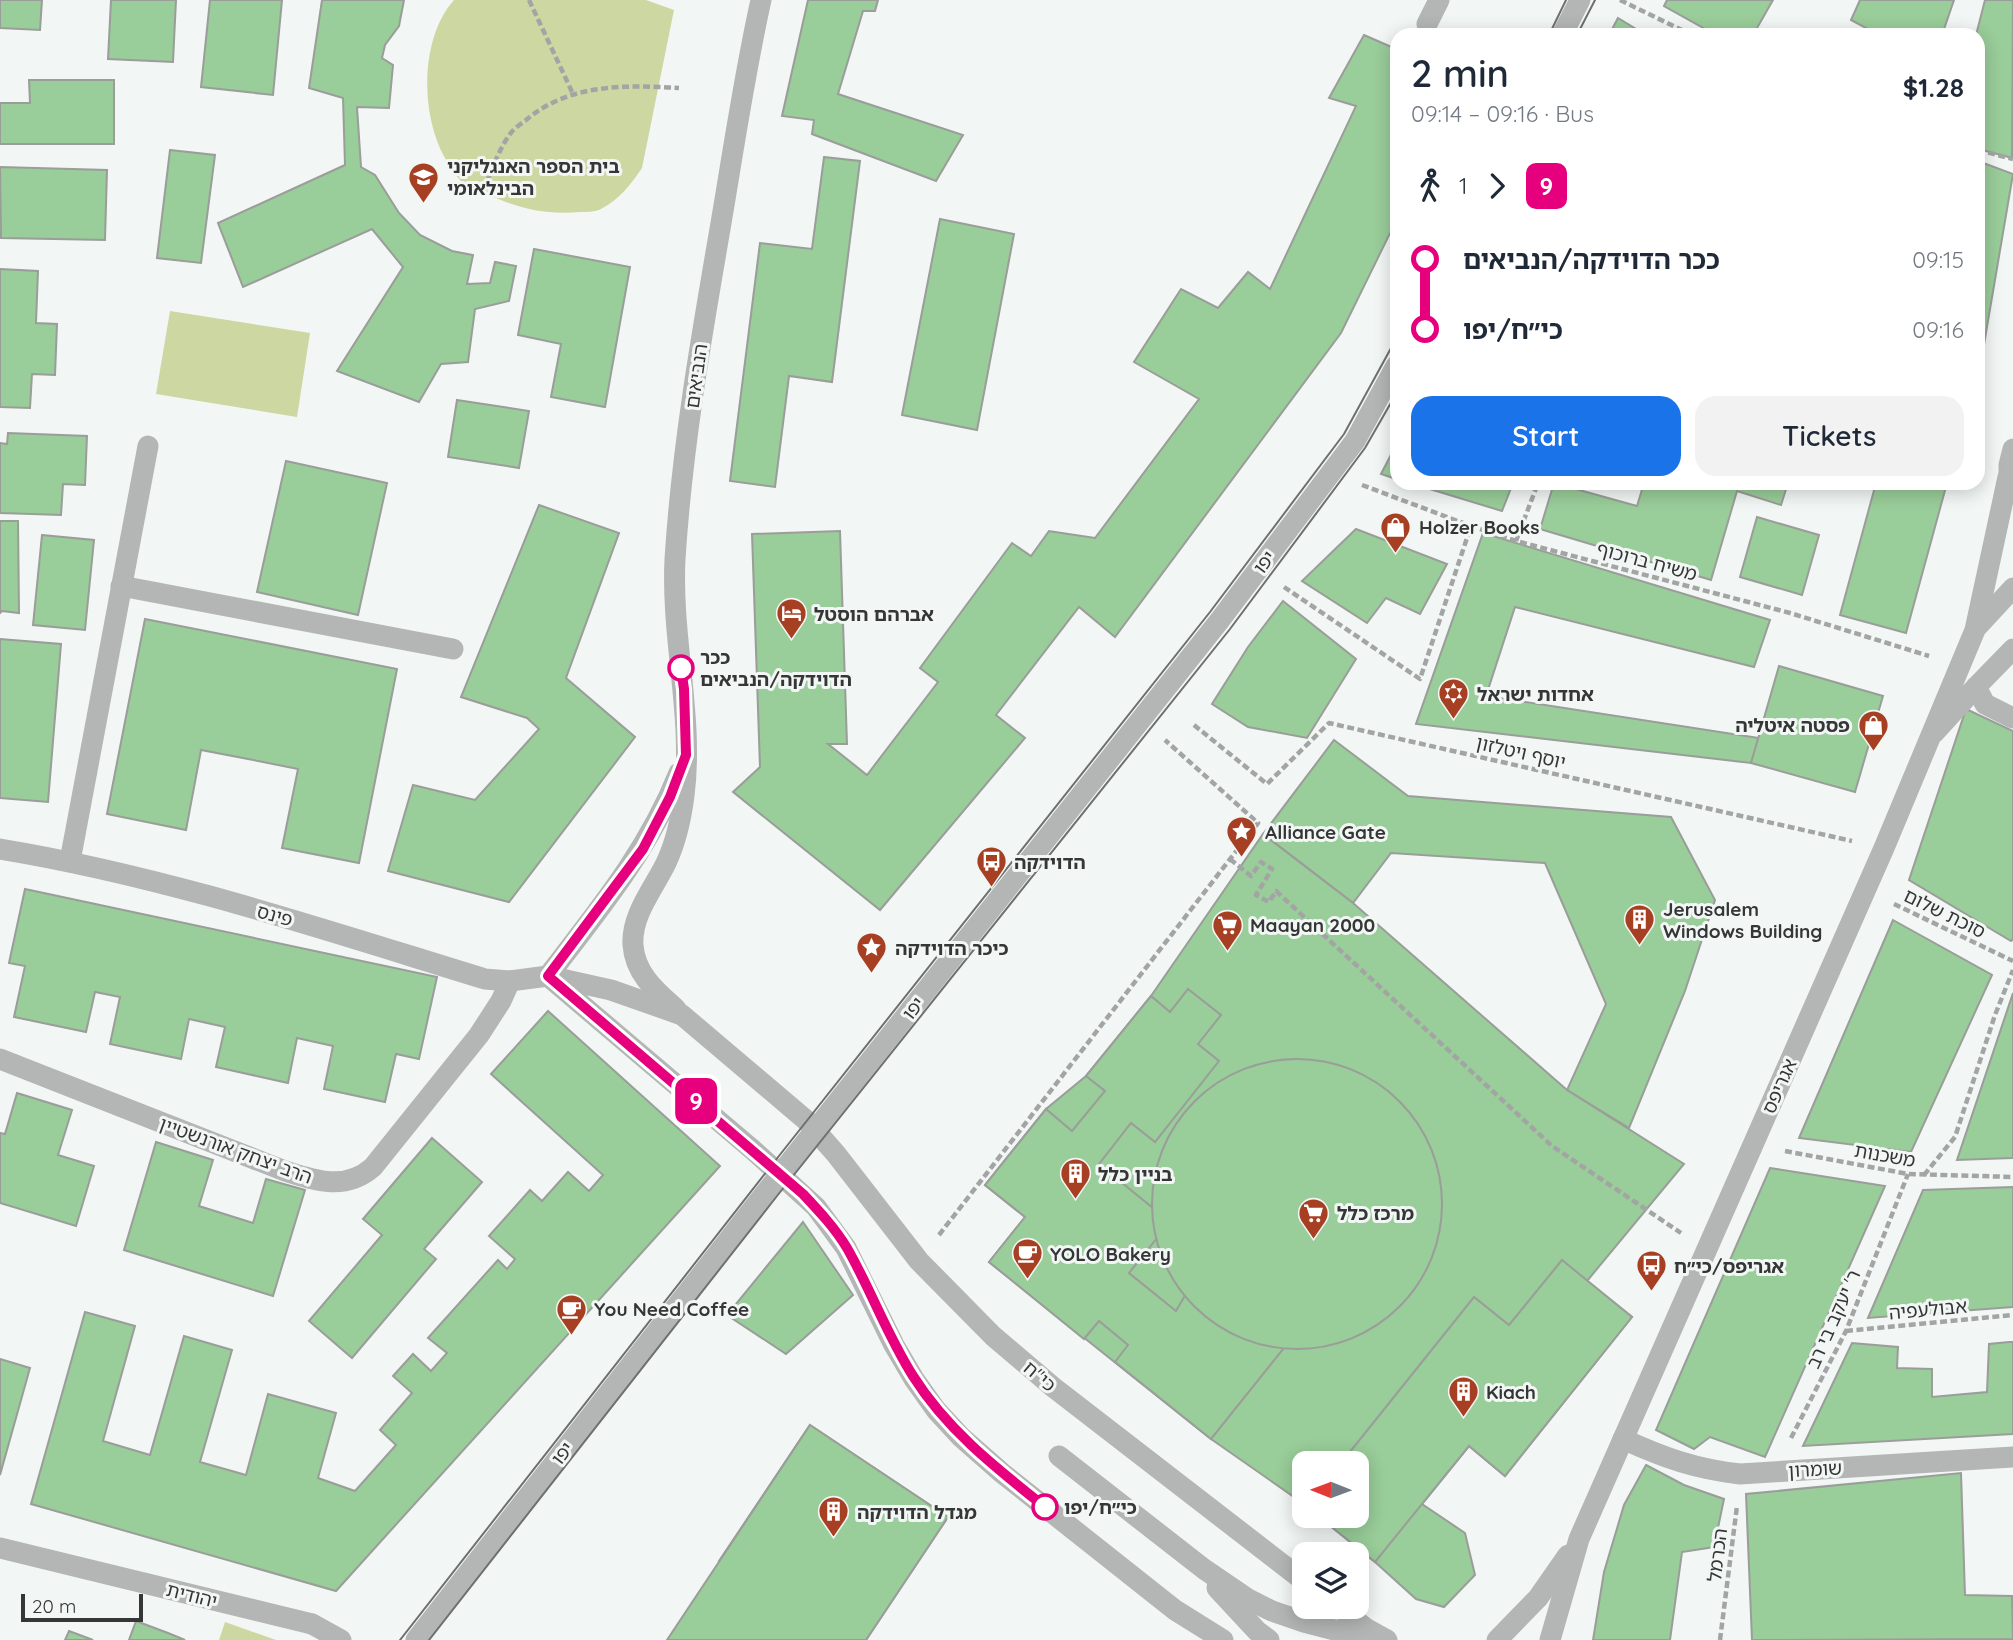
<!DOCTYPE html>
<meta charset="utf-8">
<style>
:root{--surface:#fff;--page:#f2f2f3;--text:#1f2937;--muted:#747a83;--accent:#1a73e8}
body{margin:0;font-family:Quicksand,"Noto Sans Hebrew",sans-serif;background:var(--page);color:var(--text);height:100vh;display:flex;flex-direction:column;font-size:26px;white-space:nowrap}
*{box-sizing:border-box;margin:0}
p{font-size:23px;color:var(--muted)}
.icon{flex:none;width:38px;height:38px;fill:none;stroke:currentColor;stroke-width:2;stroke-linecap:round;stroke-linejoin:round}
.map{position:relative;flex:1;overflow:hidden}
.details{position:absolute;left:1390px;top:28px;width:595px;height:462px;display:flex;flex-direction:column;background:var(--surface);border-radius:21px;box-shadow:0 4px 18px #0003}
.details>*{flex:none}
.badge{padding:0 14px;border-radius:10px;font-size:24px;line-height:46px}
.needle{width:46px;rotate:271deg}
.fabs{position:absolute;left:1292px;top:1451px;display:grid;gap:14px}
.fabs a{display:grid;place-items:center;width:77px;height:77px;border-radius:14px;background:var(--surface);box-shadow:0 4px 18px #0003;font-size:35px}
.scale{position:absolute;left:21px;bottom:18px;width:122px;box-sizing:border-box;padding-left:7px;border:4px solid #353736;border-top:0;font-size:19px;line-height:24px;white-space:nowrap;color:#353736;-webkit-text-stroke:5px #f2f7f5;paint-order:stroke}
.map>.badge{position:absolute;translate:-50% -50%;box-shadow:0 0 0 4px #fff}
.legs{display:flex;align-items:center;gap:10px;height:77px;padding:0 21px;font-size:23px}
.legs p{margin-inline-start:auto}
.head{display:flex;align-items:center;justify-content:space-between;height:119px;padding:0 21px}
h1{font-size:38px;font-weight:600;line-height:52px}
.primary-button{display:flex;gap:14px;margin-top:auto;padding:14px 21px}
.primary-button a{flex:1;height:80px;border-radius:21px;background:var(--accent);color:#fff;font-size:28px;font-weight:600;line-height:80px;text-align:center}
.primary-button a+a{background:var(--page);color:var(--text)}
ul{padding:0 21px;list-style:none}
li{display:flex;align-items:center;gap:24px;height:70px;font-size:26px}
li i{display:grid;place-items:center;width:10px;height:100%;margin:0 9px;background:currentColor}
li i::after{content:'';width:18px;height:18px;margin:-9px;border:5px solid;border-radius:50%;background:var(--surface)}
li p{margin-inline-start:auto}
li:first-child i{background:linear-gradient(#0000 50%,currentColor 0)}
li:last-child i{background:linear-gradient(currentColor 50%,#0000 0)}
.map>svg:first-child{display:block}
</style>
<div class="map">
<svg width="2013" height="1640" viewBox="0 0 2013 1640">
<rect width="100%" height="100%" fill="#f2f7f5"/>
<g fill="#ccd7a2">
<path d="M454 0H646L674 10 642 168C631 184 619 200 601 209 595 212 587 212 580 212 542 215 517 208 482 192 476 189 469 187 463 183 458 179 454 171 450 166 420 123 418 40 454 0Z"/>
<path d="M170 311 310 333 297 417 156 394Z"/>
<path d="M225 1622 276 1640H219Z"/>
</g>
<g fill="#99cd99" stroke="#9a9d99" stroke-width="2">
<path d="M0 0H42L40 30 0 28Z"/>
<path d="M111 0H176L173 62 108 59Z"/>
<path d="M210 0H282L273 95 201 87Z"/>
<path d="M322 0H404L399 26 385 45 382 58 393 65 389 108 357 107 361 167 375 175 399 213 420 235 452 251 473 255 467 284 490 283 495 262 516 266 509 301 475 309 468 362 441 364 419 402 337 371 403 267 372 229 243 287 218 223 345 165 343 98 309 88Z"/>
<path d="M808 0H878L875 11H863L838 94 963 135 936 181 812 134 814 120 782 116Z"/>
<path d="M1667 0H1773L1753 35H1716L1664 6Z"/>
<path d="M1860 0H1954L1942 35H1879L1851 20Z"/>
<path d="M1985 0H2013L2012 158 1978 149 1976 35Z"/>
<path d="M1618 18 1646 35H1609Z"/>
<path d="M1364 35 1396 49V221L1341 333 1115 637 1079 607 996 715 1025 738 880 910 733 792 760 767 752 534 840 531 847 744H828L867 775 938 682 920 668 1012 543 1031 556 1049 531 1095 538 1199 399 1134 362 1181 289 1218 308 1248 272 1270 289 1356 106 1329 98Z"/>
<path d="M29 80H114V144H0V103H30Z"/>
<path d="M170 150 215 155 201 263 157 258Z"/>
<path d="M824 157 860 161 832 382 789 376 775 487 730 481 760 243 812 249Z"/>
<path d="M1978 161 2013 174 1980 368H1978Z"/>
<path d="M0 167 107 170 105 240 1 238Z"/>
<path d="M940 219 1014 234 977 430 902 415Z"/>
<path d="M534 249 630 267 605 407 551 397 561 344 518 335Z"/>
<path d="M0 269 38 271 36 323 57 324 55 375 32 374 30 408 0 407Z"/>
<path d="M457 400 529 411 519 468 448 457Z"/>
<path d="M8 433 87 436 85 485 63 484 61 515 0 513V443L7 444Z"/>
<path d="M1396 445V479L1381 474Z"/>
<path d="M286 461 387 483 358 615 257 592Z"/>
<path d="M1410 483H1513L1502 511Z"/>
<path d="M1554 483 1637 506 1644 483H1788L1781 505 1737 491 1711 580 1540 529Z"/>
<path d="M1876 483H1947L1906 633 1840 615Z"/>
<path d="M539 505 619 533 566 678 635 737 509 902 388 871 413 785 475 800 539 729 527 718 461 697Z"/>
<path d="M1757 517 1819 535 1802 595 1740 577Z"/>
<path d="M0 521H18L19 613 2 611 0 613Z"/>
<path d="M1356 529 1447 564 1420 614 1386 598 1367 623 1302 581Z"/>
<path d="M1483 533 1770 620 1754 667 1515 607 1486 696 1759 738 1751 763 1416 724Z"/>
<path d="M42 535 94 540 85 630 33 625Z"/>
<path d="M1283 601 1356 659 1307 738 1248 727 1212 704 1248 647Z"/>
<path d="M145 619 397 669 359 863 282 848 298 769 248 759 201 750 186 830 107 814Z"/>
<path d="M0 639 61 644 48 802 0 798Z"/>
<path d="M1779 666 1883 696 1855 792 1751 763Z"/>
<path d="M1966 709 2013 731V939L2011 941 1909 880Z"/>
<path d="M1334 740 1408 796 1671 817 1715 900 1685 991 1629 1128 1567 1090 1606 1004 1545 863 1391 853 1353 903 1263 834Z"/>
<path d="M1263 834 1353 903 1567 1090 1684 1164 1587 1281 1632 1317 1505 1476 1469 1446 1422 1504 1465 1533 1475 1575 1444 1607 1416 1599 1375 1562 1318 1516H1356V1463H1304V1504L1211 1439 989 1262 1025 1217 985 1185 1046 1109 1086 1076 1151 996Z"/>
<path d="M25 889 437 977 419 1059 396 1054 385 1102 324 1089 333 1046 297 1038 288 1083 216 1067 225 1027 189 1019 181 1059 110 1044 120 997 95 992 86 1032 14 1017 25 966 9 963Z"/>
<path d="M1893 920 1992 975 1911 1152 1799 1138Z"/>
<path d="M1188 989 1221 1015 1198 1044 1219 1061 1155 1142 1131 1123 1099 1164 1170 1222 1129 1273 1176 1311 1184 1297 1205 1276 1288 1343 1211 1439 1115 1362 1128 1345 1099 1321 1084 1339 989 1262 1025 1217 985 1185 1046 1109 1072 1131 1105 1091 1086 1076 1151 996 1170 1012Z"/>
<path d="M2013 993V1158L1957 1160Z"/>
<path d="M548 1011 720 1166 336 1591 31 1504 85 1312 135 1326 103 1441 150 1455 184 1336 232 1350 200 1462 246 1475 268 1394 336 1413 318 1478 355 1491 396 1445 380 1430 412 1393 393 1376 413 1354 431 1371 447 1353 428 1338 498 1260 507 1269 515 1259 489 1236 530 1190 542 1201 568 1172 589 1191 603 1175 491 1074Z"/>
<circle cx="1297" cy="1204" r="145"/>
<path d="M17 1093 72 1110 58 1155 94 1166 76 1226 0 1203V1133L5 1134Z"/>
<path d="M432 1138 482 1182 424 1249 436 1259 352 1358 309 1321 382 1235 363 1219Z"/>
<path d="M156 1142 213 1160 199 1206 253 1223 266 1179 305 1190 273 1296 124 1250Z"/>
<path d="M1770 1168 1885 1186 1765 1457 1710 1437 1694 1449 1656 1430Z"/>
<path d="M2013 1187V1307L1868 1318 1923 1190Z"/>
<path d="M803 1222 853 1295 786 1354 727 1315Z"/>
<path d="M1562 1260 1632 1317 1505 1476 1469 1446 1375 1562 1318 1516H1356V1463H1341L1474 1297 1509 1325Z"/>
<path d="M2009 1342H2013V1434L1803 1446 1852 1343 1898 1347 1897 1368 1932 1369V1397L1987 1392 1989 1344Z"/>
<path d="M0 1359 30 1368 0 1475Z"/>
<path d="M810 1425 948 1517 866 1640H831L719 1561Z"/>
<path d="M810 1425 948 1517 866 1640H667Z"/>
<path d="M1646 1465 1684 1485 1724 1499 1714 1547 1682 1552 1670 1640H1593L1604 1572 1624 1505Z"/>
<path d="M1961 1473 1965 1595 2012 1596 2013 1639 1752 1640 1746 1494Z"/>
<path d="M136 1621 168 1633 185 1640H129Z"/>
<path d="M69 1631 93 1640H65Z"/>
</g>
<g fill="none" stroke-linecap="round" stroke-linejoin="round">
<g stroke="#a2a5a4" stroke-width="4.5" stroke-dasharray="7 3.5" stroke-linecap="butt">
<path d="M529 0 573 94"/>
<path d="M1620 0 1692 35"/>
<path d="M1978 150 2013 159"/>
<path d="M483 192C491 172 498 151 510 134 514 128 521 124 526 120 570 83 625 85 679 88"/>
<path d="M1362 485 1471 526 1516 541 1790 613 1929 656"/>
<path d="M1516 541 1538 483"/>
<path d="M1284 587 1420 679 1471 526"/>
<path d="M1194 725 1267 784 1329 723 1852 841"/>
<path d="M1230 859 1251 876 1261 862 1272 869 1256 895 1269 902 1276 891 1552 1146 1681 1233"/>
<path d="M1894 904 2013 961"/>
<path d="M1785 1151 1908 1174 2013 1177"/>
<path d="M1924 1175 1955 1137 1995 1015 2013 970"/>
<path d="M939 1235 1258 823 1165 740"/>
<path d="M1846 1331 2013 1315"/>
<path d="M1791 1438 1846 1331 1908 1174"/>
<path d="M1720 1640 1737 1506"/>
</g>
<g stroke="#b4b6b6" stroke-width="21">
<path d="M1427 24 1439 0"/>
<path d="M121 586 453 649"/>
<path d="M1934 733 1976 687"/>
<path d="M1059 1456 1204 1569 1248 1599 1272 1611 1304 1622 1372 1640"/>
<path d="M1217 1588 1257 1631 1269 1640"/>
</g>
<g stroke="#b4b6b6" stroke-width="21">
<path d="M1562 35 1580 0"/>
<path d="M312 1624 341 1640"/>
<path d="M416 1640 755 1206 1220 620 1355 441 1396 366"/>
</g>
<g stroke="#b4b6b6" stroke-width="21">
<path d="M1976 687 1985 704 2013 718"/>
<path d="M70 861 148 446"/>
<path d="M0 1059 285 1171C316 1181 346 1191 373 1167L479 1035 501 1001 510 981"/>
<path d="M1623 1439C1664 1458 1696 1469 1740 1474L2013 1457"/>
<path d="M0 1548 312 1624"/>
</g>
<g stroke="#b4b6b6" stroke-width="21">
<path d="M2009 488V465L2013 449"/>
<path d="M1978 626 2013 588"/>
<path d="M1976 687 2013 649"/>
<path d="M0 849C165 876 325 930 485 979L510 981 548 976 611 990 682 1015 807 1121 836 1154 919 1261 993 1336 1053 1387 1304 1581"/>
<path d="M548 976C598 911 648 851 679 773"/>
<path d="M549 977 753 1150 816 1207 846 1248 894 1345 914 1379 936 1410 961 1437 1002 1473 1175 1610 1223 1640"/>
<path d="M676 1009C656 991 635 974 633 945 631 915 654 888 666 863 676 842 681 819 684 796 694 717 671 639 675 559 682 448 701 339 720 229 733 153 744 76 761 0"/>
<path d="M1337 1606 1367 1629 1387 1640"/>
<path d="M1497 1640 1538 1598 1568 1555"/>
<path d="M1550 1640 1579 1539 1884 848 1975 630 2008 477"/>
</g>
<g stroke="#6d706f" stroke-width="2">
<path d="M1549 35 1566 0"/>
<path d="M1577 35 1595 0"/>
<path d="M400 1640 771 1166 1210 612 1344 434 1396 339"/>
<path d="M429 1640 777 1196 1230 629 1365 448 1396 394"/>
</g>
</g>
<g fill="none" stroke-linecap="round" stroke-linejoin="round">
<defs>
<path id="line-1" d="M681 668 684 689 686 755 670 797 643 849 548 976 803 1194C819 1211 835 1228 847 1248 871 1290 887 1335 913 1376 947 1430 996 1468 1045 1507"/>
</defs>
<use href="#line-1" stroke="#fff" stroke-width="16"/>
<use href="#line-1" stroke="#e6007e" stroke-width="10"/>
</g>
<defs>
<symbol id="school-pin" viewBox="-11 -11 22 30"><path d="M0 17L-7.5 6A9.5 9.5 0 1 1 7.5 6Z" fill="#a73f22" stroke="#f2f7f5"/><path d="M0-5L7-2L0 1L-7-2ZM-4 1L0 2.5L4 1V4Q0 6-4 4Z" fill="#fff"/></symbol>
<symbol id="shop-pin" viewBox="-11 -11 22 30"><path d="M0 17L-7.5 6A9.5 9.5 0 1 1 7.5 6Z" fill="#a73f22" stroke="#f2f7f5"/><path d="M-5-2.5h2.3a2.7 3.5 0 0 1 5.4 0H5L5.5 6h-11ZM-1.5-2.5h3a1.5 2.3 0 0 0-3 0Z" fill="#fff"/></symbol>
<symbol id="hotel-pin" viewBox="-11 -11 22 30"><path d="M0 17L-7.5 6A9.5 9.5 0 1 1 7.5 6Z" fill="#a73f22" stroke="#f2f7f5"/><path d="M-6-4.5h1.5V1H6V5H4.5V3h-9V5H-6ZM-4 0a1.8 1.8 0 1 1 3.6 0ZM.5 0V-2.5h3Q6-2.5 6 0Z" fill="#fff"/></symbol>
<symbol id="synagogue-pin" viewBox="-11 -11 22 30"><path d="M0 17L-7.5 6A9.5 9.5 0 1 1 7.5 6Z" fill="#a73f22" stroke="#f2f7f5"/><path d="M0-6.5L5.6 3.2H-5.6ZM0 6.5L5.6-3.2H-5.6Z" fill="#fff"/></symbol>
<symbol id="sight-pin" viewBox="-11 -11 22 30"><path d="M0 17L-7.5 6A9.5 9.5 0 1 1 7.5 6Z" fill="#a73f22" stroke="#f2f7f5"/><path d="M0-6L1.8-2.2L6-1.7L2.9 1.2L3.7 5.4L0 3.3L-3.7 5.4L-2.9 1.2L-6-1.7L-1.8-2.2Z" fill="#fff"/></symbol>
<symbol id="bus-pin" viewBox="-11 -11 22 30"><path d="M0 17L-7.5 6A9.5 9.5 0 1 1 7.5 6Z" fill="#a73f22" stroke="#f2f7f5"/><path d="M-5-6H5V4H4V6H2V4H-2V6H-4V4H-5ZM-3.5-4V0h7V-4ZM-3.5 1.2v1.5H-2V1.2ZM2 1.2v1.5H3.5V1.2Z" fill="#fff"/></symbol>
<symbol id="building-pin" viewBox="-11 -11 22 30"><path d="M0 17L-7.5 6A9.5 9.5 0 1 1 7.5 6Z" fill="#a73f22" stroke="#f2f7f5"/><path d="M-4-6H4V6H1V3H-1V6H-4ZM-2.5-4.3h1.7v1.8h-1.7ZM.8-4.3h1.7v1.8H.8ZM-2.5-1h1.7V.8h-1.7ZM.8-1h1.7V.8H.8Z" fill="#fff"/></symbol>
<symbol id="supermarket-pin" viewBox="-11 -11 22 30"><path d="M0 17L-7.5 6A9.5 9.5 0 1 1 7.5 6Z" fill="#a73f22" stroke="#f2f7f5"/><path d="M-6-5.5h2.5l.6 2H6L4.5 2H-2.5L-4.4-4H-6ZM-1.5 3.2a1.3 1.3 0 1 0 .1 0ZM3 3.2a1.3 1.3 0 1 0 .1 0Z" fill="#fff"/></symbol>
<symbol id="cafe-pin" viewBox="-11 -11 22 30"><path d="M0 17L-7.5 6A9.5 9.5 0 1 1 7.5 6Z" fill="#a73f22" stroke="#f2f7f5"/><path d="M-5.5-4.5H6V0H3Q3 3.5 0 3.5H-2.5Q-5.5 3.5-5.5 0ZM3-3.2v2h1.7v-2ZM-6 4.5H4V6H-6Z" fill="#fff"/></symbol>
</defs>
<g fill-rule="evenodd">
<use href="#school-pin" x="406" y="160" width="35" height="47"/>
<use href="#shop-pin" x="1378" y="510" width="35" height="47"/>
<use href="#hotel-pin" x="774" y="596" width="35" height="47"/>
<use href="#synagogue-pin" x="1436" y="676" width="35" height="47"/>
<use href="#shop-pin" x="1856" y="708" width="35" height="47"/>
<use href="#sight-pin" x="1224" y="814" width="35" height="47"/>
<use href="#bus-pin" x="974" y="844" width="35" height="47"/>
<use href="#building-pin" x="1622" y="902" width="35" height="47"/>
<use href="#supermarket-pin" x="1210" y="908" width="35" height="47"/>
<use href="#sight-pin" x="854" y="930" width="35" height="47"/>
<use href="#building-pin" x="1058" y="1156" width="35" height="47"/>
<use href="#supermarket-pin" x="1296" y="1196" width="35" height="47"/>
<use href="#cafe-pin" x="1010" y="1236" width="35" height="47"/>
<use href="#bus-pin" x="1634" y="1248" width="35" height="47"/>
<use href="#cafe-pin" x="554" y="1292" width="35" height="47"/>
<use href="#building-pin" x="1446" y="1374" width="35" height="47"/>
<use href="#building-pin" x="816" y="1494" width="35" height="47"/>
</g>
<g fill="#fff" stroke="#e6007e" stroke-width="3.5">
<circle cx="681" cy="668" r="12"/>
<circle cx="1045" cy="1507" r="12"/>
</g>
<g text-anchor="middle" stroke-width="6" stroke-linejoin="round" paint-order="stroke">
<g font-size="19" font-weight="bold" fill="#353736" stroke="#f2f7f5" text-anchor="start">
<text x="447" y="173">בית הספר האנגליקני<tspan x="447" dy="22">הבינלאומי</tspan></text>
<text x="1419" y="534">Holzer Books</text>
<text x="814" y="621">אברהם הוסטל</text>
<text x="1477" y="701">אחדות ישראל</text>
<text x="1850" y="732" text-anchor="end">פסטה איטליה</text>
<text x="1265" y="839">Alliance Gate</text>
<text x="1014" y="869">הדוידקה</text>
<text x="1663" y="916">Jerusalem<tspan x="1663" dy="22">Windows Building</tspan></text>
<text x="1250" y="932">Maayan 2000</text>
<text x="895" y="955">כיכר הדוידקה</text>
<text x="1098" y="1181">בניין כלל</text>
<text x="1337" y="1220">מרכז כלל</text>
<text x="1050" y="1261">YOLO Bakery</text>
<text x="1674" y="1273">אגריפס/כי״ח</text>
<text x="594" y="1316">You Need Coffee</text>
<text x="1486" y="1399">Kiach</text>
<text x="857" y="1519">מגדל הדוידקה</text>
</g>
<g font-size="19" fill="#353736" stroke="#f2f7f5">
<text transform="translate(696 376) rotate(-82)" y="7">הנביאים</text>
<text transform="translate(1647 561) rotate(15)" y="7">משיח ברוכוף</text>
<text transform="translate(1264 562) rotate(-53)" y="7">יפו</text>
<text transform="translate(1521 752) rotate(13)" y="7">יוסף ויטלזון</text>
<text transform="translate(1945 913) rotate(26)" y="7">סוכת שלום</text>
<text transform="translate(275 915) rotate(16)" y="7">פינס</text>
<text transform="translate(913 1008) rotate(-52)" y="7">יפו</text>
<text transform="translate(1779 1086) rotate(-66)" y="7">אגריפס</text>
<text transform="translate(236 1150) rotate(20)" y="7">הרב יצחק אורנשטיין</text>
<text transform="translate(1885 1155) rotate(10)" y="7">משכנות</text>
<text transform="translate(1928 1309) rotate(-5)" y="7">אבולעפיה</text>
<text transform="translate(1833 1319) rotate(-66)" y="7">ר' יעקב בי רב</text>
<text transform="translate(1040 1376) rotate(40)" y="7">כי"ח</text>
<text transform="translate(562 1453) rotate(-52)" y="7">יפו</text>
<text transform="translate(1815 1469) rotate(-3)" y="7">שומרון</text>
<text transform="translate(1717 1555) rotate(-83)" y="7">הכרמל</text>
<text transform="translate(192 1595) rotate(14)" y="7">יהודית</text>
</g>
<g font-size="19" font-weight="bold" fill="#353736" stroke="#f2f7f5" text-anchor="start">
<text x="700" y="664">ככר<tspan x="700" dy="22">הדוידקה/הנביאים</tspan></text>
<text x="1064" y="1514">כי״ח/יפו</text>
</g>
</g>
</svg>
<div class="fabs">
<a><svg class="needle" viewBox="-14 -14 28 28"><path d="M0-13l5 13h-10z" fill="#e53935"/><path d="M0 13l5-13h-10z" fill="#747a83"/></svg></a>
<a><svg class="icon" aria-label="layers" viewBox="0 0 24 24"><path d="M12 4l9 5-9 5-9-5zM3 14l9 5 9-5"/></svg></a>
</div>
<div class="scale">20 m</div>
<b class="badge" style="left:696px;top:1101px;background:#e6007e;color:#fff">9</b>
<section class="details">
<div class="head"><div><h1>2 min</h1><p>09:14 – 09:16 · Bus</p></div><b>$1.28</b></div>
<div class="legs"><svg class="icon" aria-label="walk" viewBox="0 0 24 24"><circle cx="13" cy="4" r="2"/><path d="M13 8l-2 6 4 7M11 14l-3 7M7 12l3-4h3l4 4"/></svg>1<svg class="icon" aria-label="forward" viewBox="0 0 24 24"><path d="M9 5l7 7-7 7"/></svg><b class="badge" style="background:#e6007e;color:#fff">9</b></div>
<ul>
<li><i style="color:#e6007e"></i><b>ככר הדוידקה/הנביאים</b><p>09:15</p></li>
<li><i style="color:#e6007e"></i><b>כי״ח/יפו</b><p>09:16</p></li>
</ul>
<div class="primary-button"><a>Start</a><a>Tickets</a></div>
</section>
</div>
